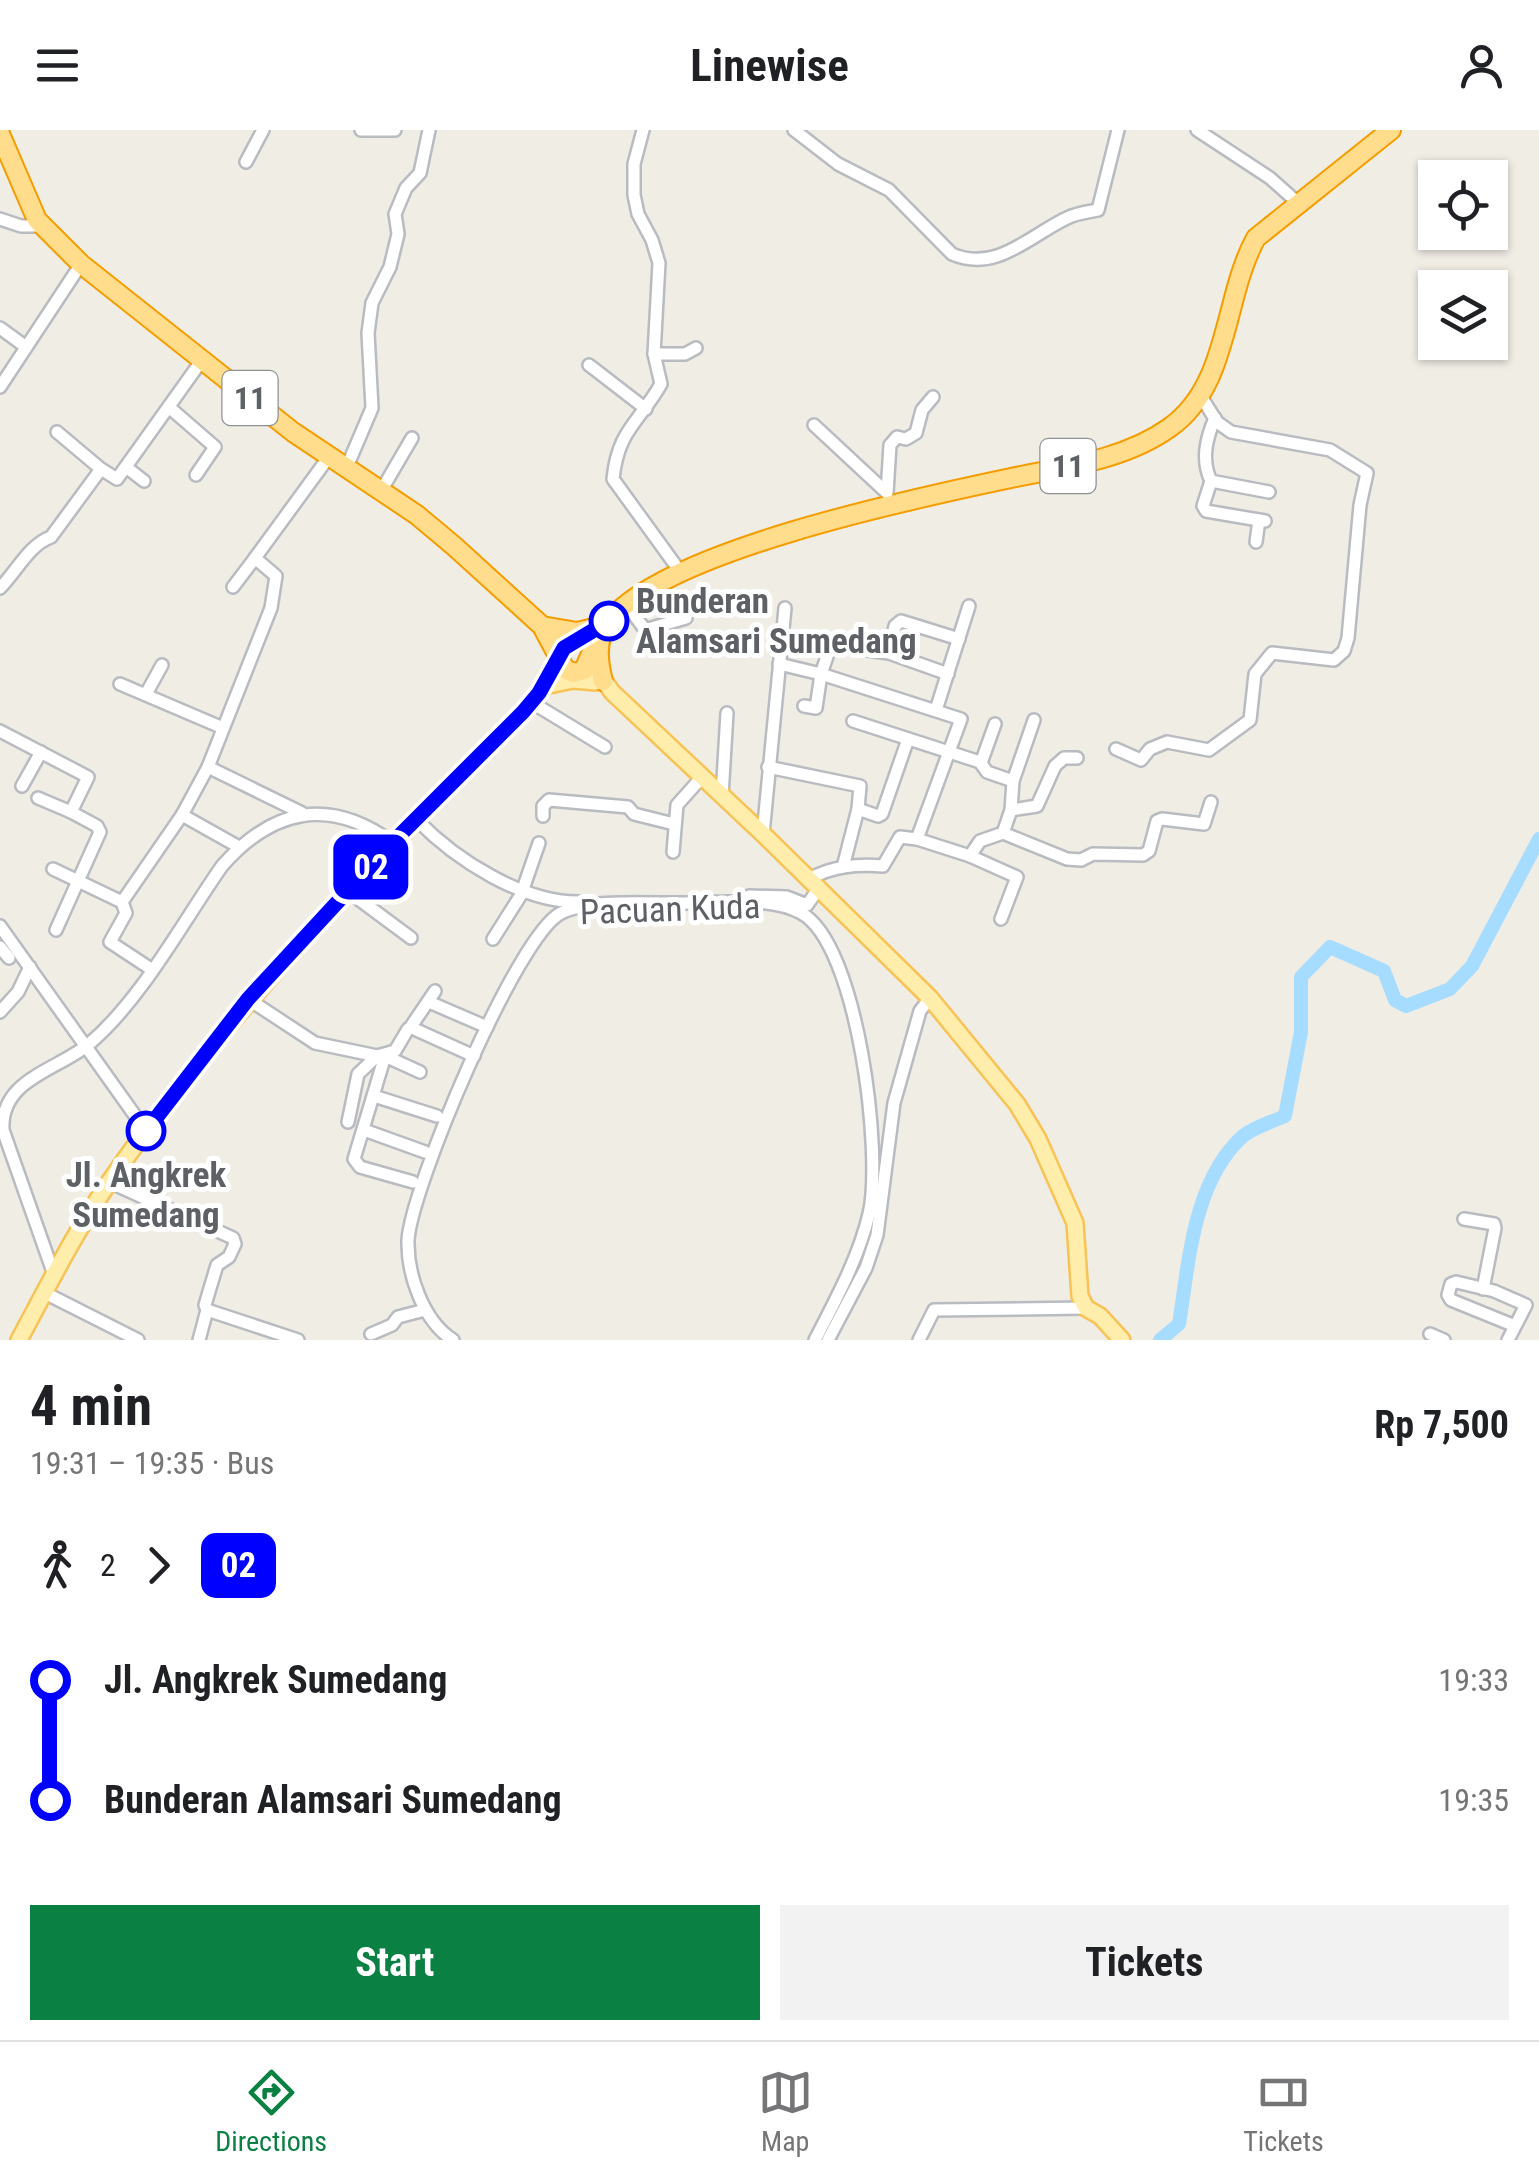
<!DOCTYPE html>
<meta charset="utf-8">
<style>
:root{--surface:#fff;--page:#f2f2f2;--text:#202124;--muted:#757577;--line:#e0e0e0;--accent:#0b8043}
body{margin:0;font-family:"Roboto Condensed",sans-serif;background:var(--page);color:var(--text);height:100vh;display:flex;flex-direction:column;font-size:38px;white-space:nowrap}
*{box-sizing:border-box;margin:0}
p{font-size:32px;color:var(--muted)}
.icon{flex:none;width:55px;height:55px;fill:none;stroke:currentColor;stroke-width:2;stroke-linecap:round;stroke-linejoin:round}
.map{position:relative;height:1210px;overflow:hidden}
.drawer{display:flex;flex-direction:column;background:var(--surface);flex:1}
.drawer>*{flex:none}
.badge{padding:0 20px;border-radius:15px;font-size:35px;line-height:65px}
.controls{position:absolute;left:1418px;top:30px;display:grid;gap:20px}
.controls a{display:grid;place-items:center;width:90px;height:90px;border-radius:0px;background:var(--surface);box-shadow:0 2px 8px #0004;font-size:50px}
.map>.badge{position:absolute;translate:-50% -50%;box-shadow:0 0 0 5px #fff}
.legs{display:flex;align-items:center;gap:15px;height:110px;padding:0 30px;font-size:32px}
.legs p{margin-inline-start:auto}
.headline{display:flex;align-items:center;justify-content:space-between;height:170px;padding:0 30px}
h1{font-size:55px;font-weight:700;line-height:75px}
.primary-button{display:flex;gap:20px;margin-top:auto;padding:20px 30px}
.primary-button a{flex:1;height:115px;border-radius:0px;background:var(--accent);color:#fff;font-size:40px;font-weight:700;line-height:115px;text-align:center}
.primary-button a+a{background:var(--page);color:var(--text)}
ul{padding:0 30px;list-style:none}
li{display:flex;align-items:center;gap:35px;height:120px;font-size:38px}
li i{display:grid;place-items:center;width:15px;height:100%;margin:0 12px;background:currentColor}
li i::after{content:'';width:25px;height:25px;margin:-12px;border:8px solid;border-radius:50%;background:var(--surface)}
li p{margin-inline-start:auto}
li:first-child i{background:linear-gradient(#0000 50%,currentColor 0)}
li:last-child i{background:linear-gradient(currentColor 50%,#0000 0)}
header{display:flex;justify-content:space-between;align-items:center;height:130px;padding:0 30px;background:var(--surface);font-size:45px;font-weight:700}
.menu{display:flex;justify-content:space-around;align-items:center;height:140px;border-top:2px solid var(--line);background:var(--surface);font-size:28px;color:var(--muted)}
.menu a{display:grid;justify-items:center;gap:5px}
.menu .current{color:var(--accent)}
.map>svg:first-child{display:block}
</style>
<header><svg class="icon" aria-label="menu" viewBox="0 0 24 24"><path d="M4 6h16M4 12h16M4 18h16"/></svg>Linewise<svg class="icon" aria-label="person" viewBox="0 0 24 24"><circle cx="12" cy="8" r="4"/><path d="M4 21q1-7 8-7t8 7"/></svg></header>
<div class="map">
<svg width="1539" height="1210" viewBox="0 0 1539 1210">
<rect width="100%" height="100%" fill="#f0ede5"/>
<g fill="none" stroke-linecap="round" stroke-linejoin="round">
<path stroke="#a6dcff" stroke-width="14" d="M1160 1210 1179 1194C1189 1132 1193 1051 1243 1006 1254 997 1272 992 1285 986L1301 902V847L1330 817 1384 841 1395 870 1406 876 1450 859 1472 836 1539 709"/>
<defs>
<g id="minor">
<path d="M361 0H395"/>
<path d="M643 0 634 34V65L638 84 652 110 659 133 654 224 661 254C638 294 618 300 613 349L679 440"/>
<path d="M794 0 838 34 889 60 952 124C996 143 1029 106 1067 88 1077 83 1088 82 1098 80L1118 0"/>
<path d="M1197 0 1270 48 1298 73"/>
<path d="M246 32 263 0"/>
<path d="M0 89 21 96H43"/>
<path d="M0 198 26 217"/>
<path d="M654 224H685L696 218"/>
<path d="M589 235 646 279"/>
<path d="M0 257 81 134"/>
<path d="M170 278 215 317 196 345"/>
<path d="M1215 288C1206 309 1201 330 1211 351L1269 362"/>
<path d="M814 295 886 362"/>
<path d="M57 302 101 339"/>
<path d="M126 337 144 351"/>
<path d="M346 339 372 278 368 203 372 173 390 137 398 104 395 84 406 58 420 43 429 0"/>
<path d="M1211 351 1203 376 1206 381 1265 391"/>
<path d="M381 361 412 308"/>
<path d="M887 363 890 315 897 307 906 309 916 303 922 280 933 267"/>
<path d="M1256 412 1259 390"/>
<path d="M233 457 255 428"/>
<path d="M0 458C16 442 30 414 51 407L101 339 117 349 202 230"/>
<path d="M627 475 643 497 648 499 686 488"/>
<path d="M889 523 895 496 901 491 959 509"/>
<path d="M779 534 821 544 961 589 917 709"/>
<path d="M120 554 223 598"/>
<path d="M146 564 162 535"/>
<path d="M531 572 605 617"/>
<path d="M804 576 816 578 821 544 831 515 889 523 948 544"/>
<path d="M936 580 969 476"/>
<path d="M853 591 980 632 987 642 1013 651 1034 590"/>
<path d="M0 601 88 647 71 682 97 696 100 702 56 800"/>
<path d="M1116 619 1141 630 1150 619 1167 612 1209 620 1250 590 1255 544 1272 523 1334 530 1344 521 1348 508 1360 375 1367 343 1330 320 1231 302 1217 292 1200 265"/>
<path d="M981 633 995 594"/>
<path d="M208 637 302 683"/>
<path d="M768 637 860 656 858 679 843 737"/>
<path d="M22 656 41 622"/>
<path d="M722 666 727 583"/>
<path d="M38 668 71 682"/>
<path d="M858 679 878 686 882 684 908 609"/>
<path d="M1011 680 1037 676 1055 636 1064 628H1077"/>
<path d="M182 685 239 717"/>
<path d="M543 686V676L549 670 628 677 634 684 674 694"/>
<path d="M417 690C456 730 523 773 580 772"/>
<path d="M1003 703 1067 729 1081 730 1093 724 1143 725 1149 721 1157 691 1162 689 1204 694 1211 672"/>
<path d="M763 704 785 478"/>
<path d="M673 722 677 675 702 647"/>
<path d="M970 726 1017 747 1001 789"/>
<path d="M53 739 122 772"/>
<path d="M809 749C833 736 856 734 883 736L900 707 917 709 970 726 980 711 1003 703 1011 680 1013 651"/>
<path d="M523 759 539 713"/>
<path d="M349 762 411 808"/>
<path d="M749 766 787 767 807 775 819 758"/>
<path d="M0 796 146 1001"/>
<path d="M493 809 524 760"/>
<path d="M0 817 9 828"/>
<path d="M151 839 110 812 126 783 122 772 182 685 208 637 271 478 276 446 255 428 328 328"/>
<path d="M248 869 315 913 377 926 395 921 408 899 412 898 474 926"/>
<path d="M429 872 487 897"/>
<path d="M0 882 18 862 30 837"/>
<path d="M410 898 435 861"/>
<path d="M374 966 437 986"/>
<path d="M348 992 358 944 377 926"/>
<path d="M364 1000 425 1022"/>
<path d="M109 1052 233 1108 235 1114 229 1127 217 1135 205 1175 207 1180"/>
<path d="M413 1052 360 1037 354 1029 385 926 420 942"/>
<path d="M1464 1089 1494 1094 1495 1098 1483 1159"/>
<path d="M53 1142 3 1000C0 949 58 940 89 914 142 869 182 793 222 736 272 679 329 666 393 713"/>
<path d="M45 1163 138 1210"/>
<path d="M371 1204 392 1195 398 1187 425 1180"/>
<path d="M1430 1204 1444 1210"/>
<path d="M199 1210 207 1180 298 1210"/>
<path d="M453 1210C423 1191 407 1144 408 1110 411 1058 517 805 561 783 591 768 654 774 689 773 723 773 770 766 801 783 858 813 883 1026 869 1084 859 1127 835 1171 815 1210"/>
<path d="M828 1210 866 1138 877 1105 894 973 920 881 930 868"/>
<path d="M919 1210 934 1180 1086 1178"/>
<path d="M1508 1210 1526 1175 1494 1161 1456 1152 1451 1154 1448 1165 1451 1170 1515 1196"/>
</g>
<g id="major">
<path d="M598 542 612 562 763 704 930 868 1017 974 1038 1009 1075 1093 1080 1166 1086 1178 1100 1186 1122 1210"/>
<path d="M549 555 573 550 596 552"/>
<path d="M19 1210C48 1156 75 1102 110 1051 229 878 376 730 523 582L539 563 560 526"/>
</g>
<g id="highway">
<path d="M0 4 37 90 81 134 293 302 417 385 454 416 542 496 565 539 574 543 584 540 594 517"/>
<path d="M542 496 577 502 607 495"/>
<path d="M603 551C598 532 595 510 608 493 660 421 921 367 1011 348 1064 337 1124 330 1169 298 1230 256 1223 167 1256 108L1391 0"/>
</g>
</defs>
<use href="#minor" stroke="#b8bbc0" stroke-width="16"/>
<use href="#major" stroke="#f8c356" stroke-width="20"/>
<use href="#highway" stroke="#f59d00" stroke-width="22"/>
<use href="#minor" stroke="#fff" stroke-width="11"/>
<use href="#major" stroke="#ffedab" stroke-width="15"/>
<use href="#highway" stroke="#ffdd8d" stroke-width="18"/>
</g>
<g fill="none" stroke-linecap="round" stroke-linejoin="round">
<defs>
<path id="line-1" d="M146 1001 248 869 393 712 523 582 539 563 564 518 609 491"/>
</defs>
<use href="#line-1" stroke="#fff" stroke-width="22"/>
<use href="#line-1" stroke="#00f" stroke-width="15"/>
</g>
<g fill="#fff" stroke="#00f" stroke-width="5">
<circle cx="609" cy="491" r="18"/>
<circle cx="146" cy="1001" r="18"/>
</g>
<g text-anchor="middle" stroke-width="10" stroke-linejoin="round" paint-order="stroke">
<g fill="#fff" stroke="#8e9094" stroke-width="2.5">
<rect x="222.5" y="241" width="55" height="54" rx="8"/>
<rect x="1040.5" y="309" width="55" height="54" rx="8"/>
</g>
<g font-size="32" font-weight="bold" fill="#5d6166">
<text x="250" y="279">11</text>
<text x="1068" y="347">11</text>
</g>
<g font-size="35" font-weight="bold" fill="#5d6166" stroke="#fff" text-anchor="start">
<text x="636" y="483">Bunderan<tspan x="636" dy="40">Alamsari Sumedang</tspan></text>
<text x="146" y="1057" text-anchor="middle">Jl. Angkrek<tspan x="146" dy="40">Sumedang</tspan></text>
</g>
<g font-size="35" fill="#5d6166" stroke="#fff">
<text transform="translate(670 779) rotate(-2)" y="12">Pacuan Kuda</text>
</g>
</g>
</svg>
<div class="controls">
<a><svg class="icon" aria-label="locate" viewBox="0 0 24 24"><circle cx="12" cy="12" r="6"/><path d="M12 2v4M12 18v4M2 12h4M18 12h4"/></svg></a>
<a><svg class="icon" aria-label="layers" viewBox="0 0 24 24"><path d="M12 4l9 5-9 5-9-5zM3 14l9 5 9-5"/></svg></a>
</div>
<b class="badge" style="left:371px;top:737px;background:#00f;color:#fff">02</b>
</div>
<section class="drawer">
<div class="headline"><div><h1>4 min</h1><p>19:31 – 19:35 · Bus</p></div><b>Rp 7,500</b></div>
<div class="legs"><svg class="icon" aria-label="walk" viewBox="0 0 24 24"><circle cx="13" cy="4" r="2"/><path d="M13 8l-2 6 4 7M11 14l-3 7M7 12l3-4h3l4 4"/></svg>2<svg class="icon" aria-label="forward" viewBox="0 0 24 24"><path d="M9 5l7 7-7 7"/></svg><b class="badge" style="background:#00f;color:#fff">02</b></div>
<ul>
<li><i style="color:#00f"></i><b>Jl. Angkrek Sumedang</b><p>19:33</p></li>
<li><i style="color:#00f"></i><b>Bunderan Alamsari Sumedang</b><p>19:35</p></li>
</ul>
<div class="primary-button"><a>Start</a><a>Tickets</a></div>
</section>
<nav class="menu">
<a class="current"><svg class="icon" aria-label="directions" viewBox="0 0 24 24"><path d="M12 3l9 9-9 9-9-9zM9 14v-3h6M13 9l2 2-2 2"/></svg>Directions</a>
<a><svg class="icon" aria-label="map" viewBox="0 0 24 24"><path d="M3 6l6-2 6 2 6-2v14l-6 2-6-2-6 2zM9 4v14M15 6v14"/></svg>Map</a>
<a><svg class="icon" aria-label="tickets" viewBox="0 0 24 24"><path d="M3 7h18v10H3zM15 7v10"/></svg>Tickets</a>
</nav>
